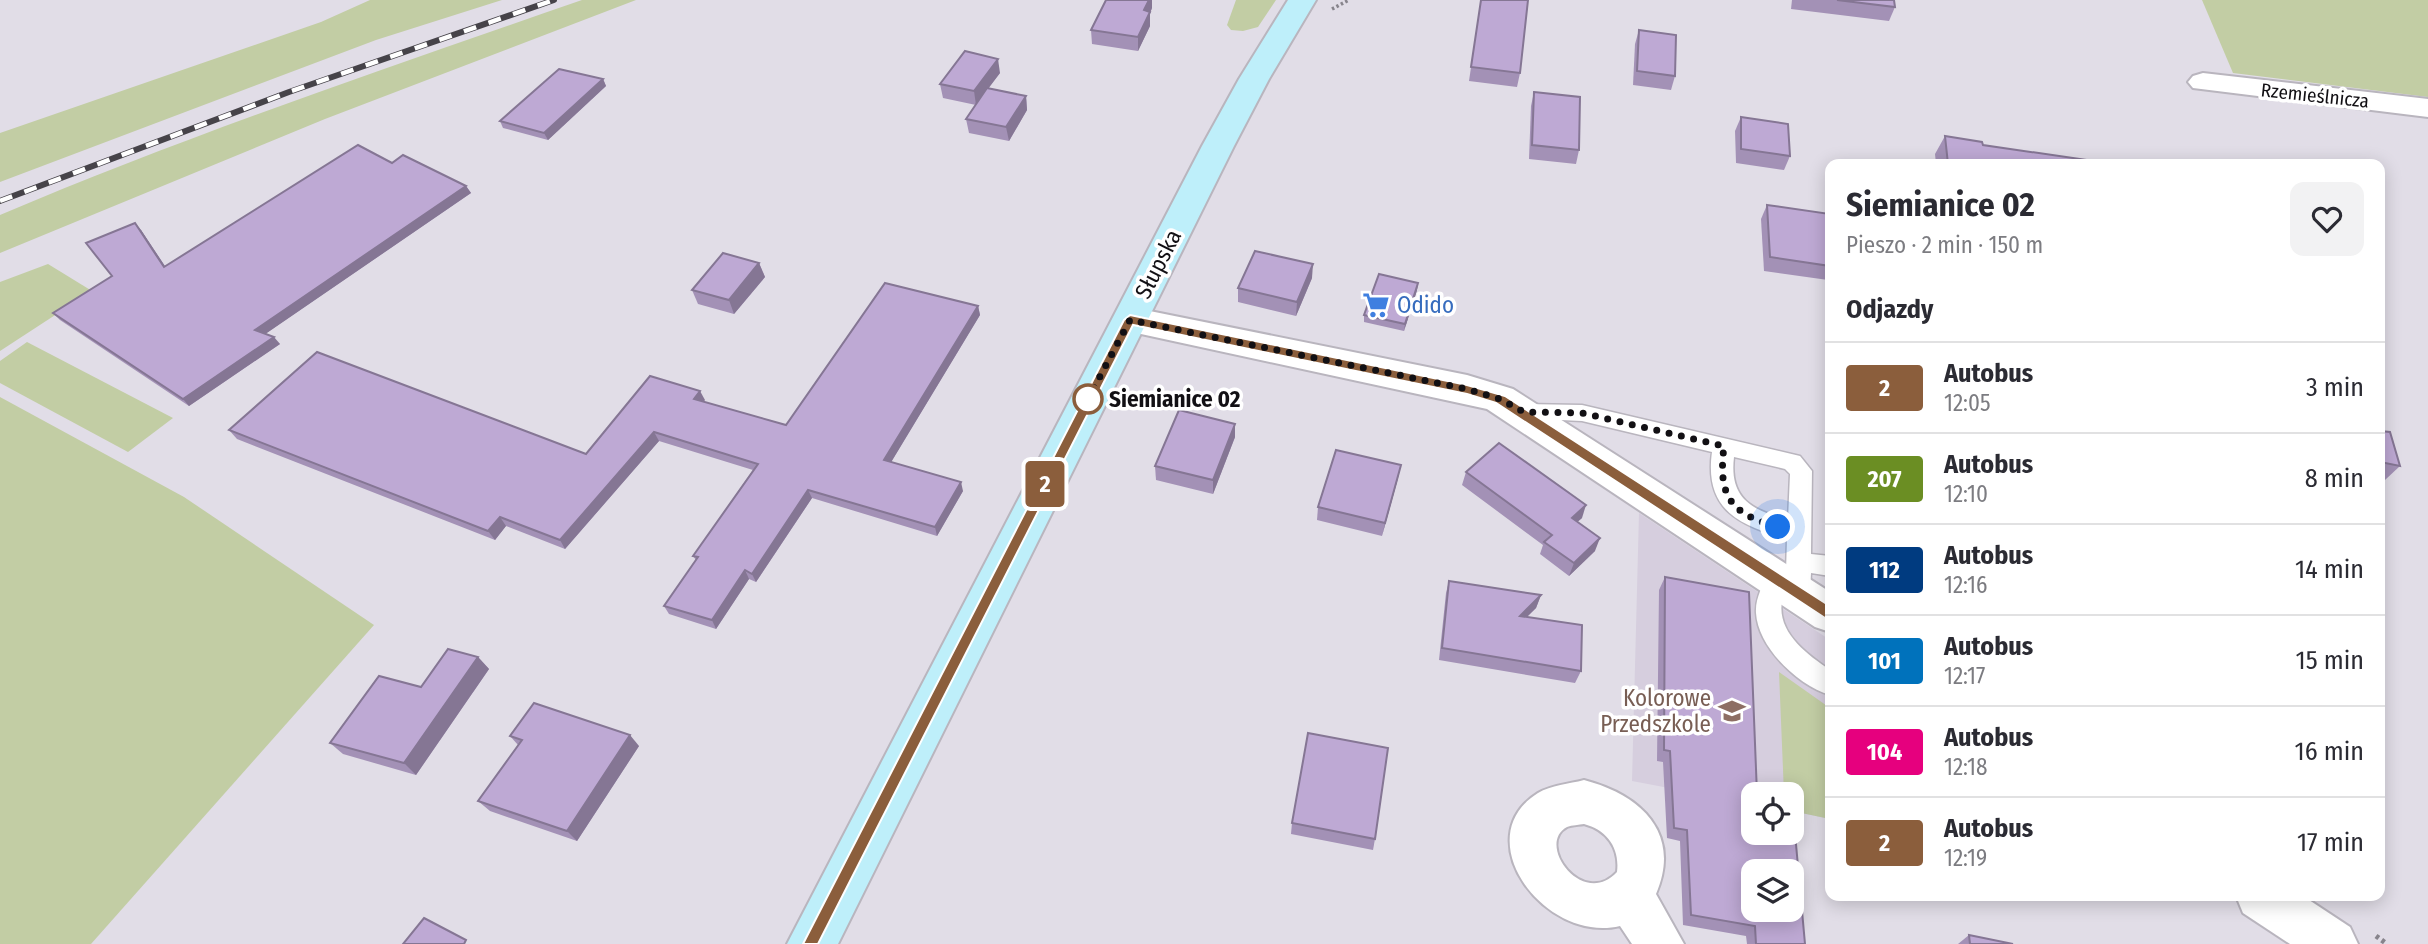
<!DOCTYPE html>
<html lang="pl">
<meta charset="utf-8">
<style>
:root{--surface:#fff;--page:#f2f2f3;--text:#2b2b33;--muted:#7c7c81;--line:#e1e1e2}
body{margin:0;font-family:"Fira Sans Condensed",sans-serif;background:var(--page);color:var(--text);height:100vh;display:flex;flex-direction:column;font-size:26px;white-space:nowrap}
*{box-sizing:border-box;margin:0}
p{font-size:23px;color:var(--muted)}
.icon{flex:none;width:38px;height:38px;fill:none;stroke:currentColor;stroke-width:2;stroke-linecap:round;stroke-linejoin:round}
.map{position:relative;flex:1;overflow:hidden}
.sheet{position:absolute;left:1825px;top:159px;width:560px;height:742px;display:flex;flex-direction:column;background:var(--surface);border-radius:14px;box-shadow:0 4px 18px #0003}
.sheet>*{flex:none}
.badge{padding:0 14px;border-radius:5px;font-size:24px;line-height:46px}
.fabs{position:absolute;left:1741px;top:782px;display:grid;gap:14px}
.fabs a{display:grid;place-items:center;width:63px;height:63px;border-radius:14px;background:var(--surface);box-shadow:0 4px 18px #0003;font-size:35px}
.you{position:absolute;width:35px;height:35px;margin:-18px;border:5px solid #fff;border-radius:50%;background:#1a73e8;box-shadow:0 0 0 10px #1a73e833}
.map>.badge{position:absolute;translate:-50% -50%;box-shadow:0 0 0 4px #fff}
h2{padding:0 21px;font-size:26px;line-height:63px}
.round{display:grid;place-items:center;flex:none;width:74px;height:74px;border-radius:14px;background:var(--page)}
.headline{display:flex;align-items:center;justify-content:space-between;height:119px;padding:0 21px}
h1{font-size:33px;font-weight:700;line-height:52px}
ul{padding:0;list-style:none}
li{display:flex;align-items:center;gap:21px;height:91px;padding:0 21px;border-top:2px solid var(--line)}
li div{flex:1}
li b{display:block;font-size:26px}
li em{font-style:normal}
li .badge{min-width:77px;font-weight:700;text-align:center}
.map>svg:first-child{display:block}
</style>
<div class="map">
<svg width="2428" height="944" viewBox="0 0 2428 944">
<rect width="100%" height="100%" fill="#e1dde7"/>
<path fill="#d6cede" d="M1639 513 1830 640V819L1792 811V794H1754L1753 804 1632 781Z"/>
<g fill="#c2cda4">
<path d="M370 0H502L376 40 0 182V133L321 22Z"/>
<path d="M582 0H636L325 119 0 253V215C191 134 387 68 582 0Z"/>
<path d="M1236 0H1276L1258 27 1243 31 1231 30 1227 25Z"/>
<path d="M2202 0H2428V97L2233 73Z"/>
<path d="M48 264 92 291 0 351V282Z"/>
<path d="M27 342 173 418 128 452 0 383V361Z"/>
<path d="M0 397 184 497 374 625 91 944H0Z"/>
<path d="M1779 672 1830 708V819L1792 811V794H1784Z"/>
</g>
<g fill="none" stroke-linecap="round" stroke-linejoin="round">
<defs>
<path id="lane" d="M1524 404 1582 405 1800 456 1812 471 1811 554 1830 556V576L1811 573 1810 593 1807 600 1798 603 1789 600 1786 588C1769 626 1802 651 1830 670V695C1799 686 1758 648 1756 613 1755 598 1763 585 1769 572L1778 569 1786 572 1787 539C1739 525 1704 510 1712 452L1582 421 1516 418 1513 412 1516 406ZM1734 457 1785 469 1790 474 1788 520C1752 510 1729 499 1734 457Z"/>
<g id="street">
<path d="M2203 73 2428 99V117L2193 88 2188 82 2193 76Z"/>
<path d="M1130 307 1467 375 1513 389 1830 592V632L1815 627 1487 409 1118 329 1112 320 1118 311Z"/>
<path d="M1584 780C1641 795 1682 833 1656 894L1684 944H1632L1620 926C1545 944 1466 838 1538 793 1551 785 1569 784 1584 780ZM1584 824C1607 830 1620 848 1617 872 1583 909 1535 844 1567 827 1572 825 1579 825 1584 824Z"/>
<path d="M2236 896H2303L2350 927 2358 944H2290L2243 913Z"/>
</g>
<path id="secondary" d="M1288 0H1316L1269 79 1234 146 838 944H787L1202 146 1239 79Z"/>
</defs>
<use href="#lane" stroke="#b9b5be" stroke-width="3"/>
<use href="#street" stroke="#b9b5be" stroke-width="4"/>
<use href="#secondary" stroke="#b9b5be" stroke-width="4"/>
<path stroke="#87848c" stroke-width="3.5" stroke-dasharray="2.5 2.5" stroke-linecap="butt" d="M1332 9 1349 0"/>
<path stroke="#87848c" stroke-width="5" stroke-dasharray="3.5 3.5" stroke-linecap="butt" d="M2376 936 2387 944"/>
<use href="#lane" fill="#fff" fill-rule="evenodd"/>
<use href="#street" fill="#fff" fill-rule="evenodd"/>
<use href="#secondary" fill="#beeffa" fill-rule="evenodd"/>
<defs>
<path id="rail" d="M0 201 289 92 554 0"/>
</defs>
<use href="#rail" stroke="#464349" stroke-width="6"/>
<use href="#rail" stroke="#fff" stroke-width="4.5" stroke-dasharray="13" stroke-linecap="butt"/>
</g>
<g fill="#a391b6">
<path d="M1481 0 1520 73 1517 87 1469 81Z"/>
<path d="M1792 0H1894L1895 7 1889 21 1791 9Z"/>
<path d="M1152 8 1150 13V26L1138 51 1092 44 1091 30Z"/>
<path d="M1639 30 1675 76 1671 90 1633 85 1635 44Z"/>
<path d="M1000 73 988 88 1026 96 1027 110 1009 141 969 133 966 119 976 105 943 98 940 84Z"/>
<path d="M603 79 606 86 548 140 503 128 500 121Z"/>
<path d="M1534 92 1579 150 1576 164 1529 159 1531 106Z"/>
<path d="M1741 117 1790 156 1784 170 1736 163 1735 131Z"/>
<path d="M1945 136 1983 145 2114 164H1936L1935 154Z"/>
<path d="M392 163 466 186 471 193 265 334 280 344 189 406 60 320 53 313 112 276 141 230 165 266Z"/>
<path d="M1767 205 1830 220V275L1828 280 1764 271 1761 219Z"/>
<path d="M759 263 765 277 734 314 698 304 692 290Z"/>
<path d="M1312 278 1296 316 1238 302V288Z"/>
<path d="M1418 283 1417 290 1404 331 1364 322V315Z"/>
<path d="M978 306 980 315 891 462 963 491 937 536 812 498 756 582 749 579 716 629 669 614 664 606 696 560 693 556 753 470 659 441 565 549 506 526 495 540 237 439 229 430 586 454 705 400 703 402 786 425Z"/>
<path d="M1235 424V437L1213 494 1156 480 1155 466Z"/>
<path d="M2380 431 2400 466 2385 480 2380 479Z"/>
<path d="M1466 472 1582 518 1577 522 1595 551 1569 576 1540 554 1543 545 1462 485Z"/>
<path d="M1398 478 1382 536 1317 520 1318 507Z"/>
<path d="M1665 577 1754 833 1805 944H1747L1746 936 1683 925 1680 841 1667 838 1663 762 1657 761 1659 590Z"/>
<path d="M1449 581 1541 595 1536 608 1527 617 1581 671 1575 683 1439 660 1446 593Z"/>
<path d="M478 657 489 669 416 775 343 754 330 743 421 687Z"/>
<path d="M510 736 639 746 577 841 490 811 478 801 518 745Z"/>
<path d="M1292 823 1375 839 1373 850 1291 834Z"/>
<path d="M1969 935 2013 944H1958Z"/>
</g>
<g fill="#857694">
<path d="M1149 0H1152V8L1150 13V26L1138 51V37L1144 10Z"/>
<path d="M998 59 1000 73 976 105 974 91Z"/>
<path d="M603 79 606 86 548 140 544 133Z"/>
<path d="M1026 96 1027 110 1009 141 1006 127Z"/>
<path d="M466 186 471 193 261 337 255 330Z"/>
<path d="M135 223 141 230 170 274 164 267Z"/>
<path d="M759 263 765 277 734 314 729 300Z"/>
<path d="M1313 264 1312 278 1296 316 1297 302Z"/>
<path d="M1418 283 1417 290 1404 331 1405 324Z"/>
<path d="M978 306 980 315 887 469 884 460Z"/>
<path d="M274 337 280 344 189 406 183 399Z"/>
<path d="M700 391 705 400 698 408 694 399Z"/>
<path d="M1235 424V437L1213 494V480Z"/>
<path d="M654 432 659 441 565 549 560 540Z"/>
<path d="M1401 465 1398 478 1382 536 1385 523Z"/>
<path d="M961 482 963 491 937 536 935 527Z"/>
<path d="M808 490 812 498 756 582 752 574Z"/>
<path d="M1586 505 1582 518 1567 531 1572 518Z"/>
<path d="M500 517 506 526 495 540 488 531Z"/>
<path d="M1600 538 1595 551 1569 576 1574 563Z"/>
<path d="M745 570 749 579 716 629 712 620Z"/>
<path d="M1541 595 1536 608 1515 628 1520 616Z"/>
<path d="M478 657 489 669 416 775 404 763Z"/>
<path d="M630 735 639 746 577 841 567 831Z"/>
</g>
<g fill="#bea9d4" stroke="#857694" stroke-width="2" fill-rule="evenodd">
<path d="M1106 0H1149L1144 10 1150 12 1138 37 1091 30Z"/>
<path d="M1481 0H1528L1520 73 1471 67Z"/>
<path d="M1837 0H1894L1895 7Z"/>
<path d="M1639 30 1676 35 1675 76 1637 71Z"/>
<path d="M965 51 998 59 974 91 940 84Z"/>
<path d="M559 69 603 79 544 133 500 121Z"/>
<path d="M987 88 1026 96 1006 127 966 119Z"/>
<path d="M1534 92 1580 97 1579 150 1532 145Z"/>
<path d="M1741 117 1788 124 1790 156 1741 149Z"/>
<path d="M1945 136 1982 142 1983 145 2114 164H1948Z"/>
<path d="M358 145 392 163 403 155 466 186 255 330 274 337 183 399 53 313 112 276 86 243 135 223 164 267Z"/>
<path d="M1767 205 1830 214V266L1770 257Z"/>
<path d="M1255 251 1313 264 1297 302 1238 288Z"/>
<path d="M723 253 759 263 729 300 692 290Z"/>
<path d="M1379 274 1418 283 1405 324 1364 315Z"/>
<path d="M885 283 978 306 884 460 961 482 935 527 808 490 752 574 745 570 712 620 664 606 698 557 693 556 758 464 654 432 560 540 500 517 488 531 229 430 317 352 586 454 650 376 700 391 694 399 786 425Z"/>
<path d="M1179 410 1235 424 1213 480 1155 466Z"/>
<path d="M2380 431 2390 432 2400 466 2380 462Z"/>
<path d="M1499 443 1586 505 1572 518 1600 538 1574 563 1544 542 1552 535 1466 472Z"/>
<path d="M1336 450 1401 465 1385 523 1318 507Z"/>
<path d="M1665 577 1749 592 1757 794H1754V833H1792V822H1794L1805 944H1756L1755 926 1691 915 1687 830 1674 828 1670 751 1664 750ZM1754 872H1792V910H1754Z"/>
<path d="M1449 581 1541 595 1520 616 1582 625 1581 671 1442 648Z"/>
<path d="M448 649 478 657 404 763 330 743 379 676 421 687Z"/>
<path d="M534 703 630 735 567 831 478 801 522 740 510 736Z"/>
<path d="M1308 733 1388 748 1375 839 1292 823Z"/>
<path d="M424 918 466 940 464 944H403Z"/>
<path d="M1969 935 2013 944H1970Z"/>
</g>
<path fill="#8b5e3c" stroke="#fff" stroke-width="2" d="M1130 315 1467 385 1505 396 1836 610 1838 614 1836 618H1825L1496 403 1467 394 1133 325 818 944H803L806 938 1124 320Z"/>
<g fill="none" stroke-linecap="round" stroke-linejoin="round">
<path stroke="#121014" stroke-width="7" stroke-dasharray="0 12.6" d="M1088 399 1130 320 1467 389 1500 399 1524 412 1582 413 1724 446C1718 496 1729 513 1778 527"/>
</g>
<defs>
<symbol id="supermarket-bare" viewBox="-9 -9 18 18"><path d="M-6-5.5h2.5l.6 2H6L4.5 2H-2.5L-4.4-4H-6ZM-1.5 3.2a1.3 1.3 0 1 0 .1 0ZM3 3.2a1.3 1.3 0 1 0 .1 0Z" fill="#3f7fe0" stroke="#fff" stroke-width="2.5" paint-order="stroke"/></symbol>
<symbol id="school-bare" viewBox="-9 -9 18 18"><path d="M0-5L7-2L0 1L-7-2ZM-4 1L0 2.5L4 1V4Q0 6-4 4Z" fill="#8d6e63" stroke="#fff" stroke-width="2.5" paint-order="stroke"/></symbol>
</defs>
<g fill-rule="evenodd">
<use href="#supermarket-bare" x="1357" y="286" width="38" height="38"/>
<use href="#school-bare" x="1713" y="692" width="38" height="38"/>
</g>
<circle fill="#fff" stroke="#8b5e3c" stroke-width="3.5" cx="1088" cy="399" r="14"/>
<g text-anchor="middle" stroke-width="7" stroke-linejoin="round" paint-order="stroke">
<g font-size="19" fill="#121014" stroke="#fff">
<text transform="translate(2315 95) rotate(6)" y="7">Rzemieślnicza</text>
</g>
<g font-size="23" fill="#121014" stroke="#fff">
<text transform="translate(1158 264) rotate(-63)" y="8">Słupska</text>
</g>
<g font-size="23" fill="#366cbe" stroke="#fff" text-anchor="start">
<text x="1397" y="313">Odido</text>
</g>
<g font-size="23" font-weight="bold" fill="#121014" stroke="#fff" text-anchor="start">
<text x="1109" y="407">Siemianice 02</text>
</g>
<g font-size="23" fill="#785e54" stroke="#fff" text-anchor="end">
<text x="1711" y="706">Kolorowe<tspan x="1711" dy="26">Przedszkole</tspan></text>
</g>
</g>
</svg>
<div class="fabs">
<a><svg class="icon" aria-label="locate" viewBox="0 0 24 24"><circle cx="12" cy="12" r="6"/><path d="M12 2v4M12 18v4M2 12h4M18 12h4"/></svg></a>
<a><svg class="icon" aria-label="layers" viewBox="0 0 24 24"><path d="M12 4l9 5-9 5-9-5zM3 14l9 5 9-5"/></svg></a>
</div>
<div class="you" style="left:1778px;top:527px"></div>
<b class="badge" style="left:1045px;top:484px;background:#8b5e3c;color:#fff">2</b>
<section class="sheet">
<div class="headline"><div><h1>Siemianice 02</h1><p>Pieszo · 2 min · 150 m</p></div><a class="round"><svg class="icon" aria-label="heart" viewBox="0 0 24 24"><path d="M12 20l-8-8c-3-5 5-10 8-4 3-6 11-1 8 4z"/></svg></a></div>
<h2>Odjazdy</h2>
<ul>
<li><span class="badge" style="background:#8b5e3c;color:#fff">2</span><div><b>Autobus</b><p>12:05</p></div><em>3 min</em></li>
<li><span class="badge" style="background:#6b8e23;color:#fff">207</span><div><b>Autobus</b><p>12:10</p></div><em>8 min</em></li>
<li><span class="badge" style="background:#003b80;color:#fff">112</span><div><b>Autobus</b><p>12:16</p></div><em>14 min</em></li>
<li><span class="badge" style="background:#0072bc;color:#fff">101</span><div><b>Autobus</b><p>12:17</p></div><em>15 min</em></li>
<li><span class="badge" style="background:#e6007e;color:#fff">104</span><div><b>Autobus</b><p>12:18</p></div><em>16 min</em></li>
<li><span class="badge" style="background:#8b5e3c;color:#fff">2</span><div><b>Autobus</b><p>12:19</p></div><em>17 min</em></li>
</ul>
</section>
</div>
